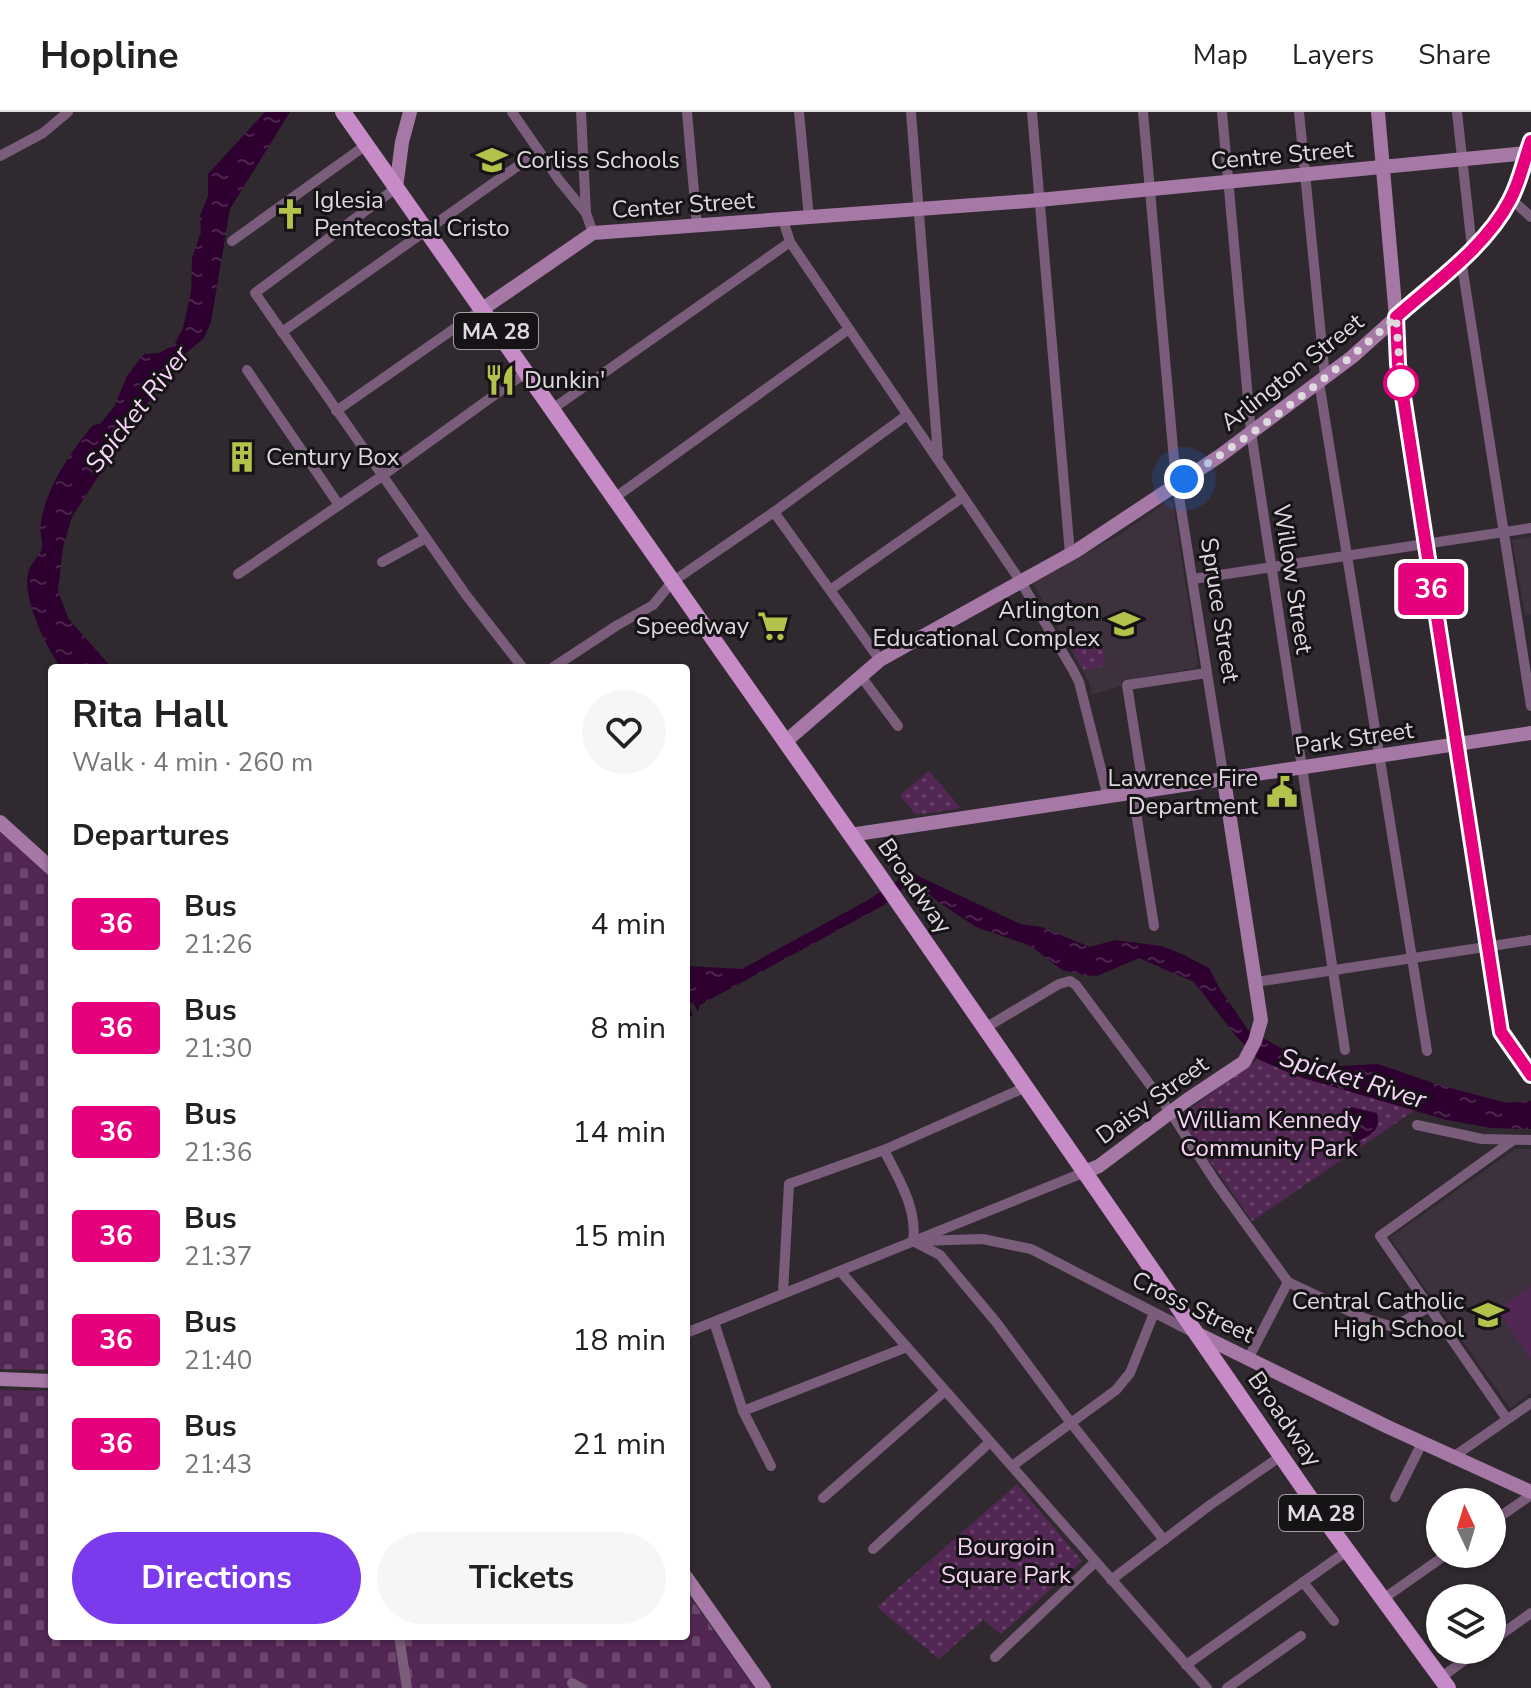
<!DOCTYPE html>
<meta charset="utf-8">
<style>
:root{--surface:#fff;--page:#f6f6f6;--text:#222;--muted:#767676;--line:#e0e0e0;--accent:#7c3aed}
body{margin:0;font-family:"Nunito Sans",sans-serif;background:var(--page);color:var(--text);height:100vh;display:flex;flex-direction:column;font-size:30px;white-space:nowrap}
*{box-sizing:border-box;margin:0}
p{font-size:26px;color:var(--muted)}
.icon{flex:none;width:44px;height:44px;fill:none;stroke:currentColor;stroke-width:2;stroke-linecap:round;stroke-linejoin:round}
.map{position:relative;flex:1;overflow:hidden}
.sheet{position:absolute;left:48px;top:552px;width:642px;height:976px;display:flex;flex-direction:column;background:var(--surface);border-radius:8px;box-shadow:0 2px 6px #0004}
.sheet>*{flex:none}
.badge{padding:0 16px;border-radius:6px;font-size:28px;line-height:52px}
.needle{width:52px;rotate:356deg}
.tools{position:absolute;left:1426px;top:1376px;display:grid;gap:16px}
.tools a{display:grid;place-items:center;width:80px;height:80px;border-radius:50%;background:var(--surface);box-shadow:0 2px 6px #0004;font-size:40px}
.you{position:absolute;width:40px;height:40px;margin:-20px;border:6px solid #fff;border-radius:50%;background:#1a73e8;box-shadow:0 0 0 12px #1a73e833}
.map>.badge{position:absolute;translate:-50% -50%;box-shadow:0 0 0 4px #fff}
h2{padding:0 24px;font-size:30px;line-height:72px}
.round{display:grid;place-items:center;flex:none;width:84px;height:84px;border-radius:42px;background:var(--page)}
.summary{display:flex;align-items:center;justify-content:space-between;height:136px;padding:0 24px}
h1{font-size:38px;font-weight:700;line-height:60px}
.cta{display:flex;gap:16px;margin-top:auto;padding:16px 24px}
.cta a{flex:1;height:92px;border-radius:48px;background:var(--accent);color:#fff;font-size:32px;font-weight:700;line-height:92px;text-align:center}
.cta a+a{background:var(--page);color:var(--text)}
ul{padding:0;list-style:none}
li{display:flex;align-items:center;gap:24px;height:104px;padding:0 24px}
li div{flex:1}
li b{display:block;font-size:30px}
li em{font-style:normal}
li .badge{min-width:88px;font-weight:700;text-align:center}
header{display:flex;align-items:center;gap:48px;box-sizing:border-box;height:112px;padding:0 40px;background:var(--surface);border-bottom:2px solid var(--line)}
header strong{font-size:38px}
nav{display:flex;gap:44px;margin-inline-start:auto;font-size:28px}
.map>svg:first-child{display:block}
</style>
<header>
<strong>Hopline</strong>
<nav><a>Map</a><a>Layers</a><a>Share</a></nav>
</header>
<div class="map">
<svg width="1531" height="1576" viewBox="0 0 1531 1576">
<defs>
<pattern id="cemetery-stones" width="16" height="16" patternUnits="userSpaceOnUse" patternTransform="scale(2)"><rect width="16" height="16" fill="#532754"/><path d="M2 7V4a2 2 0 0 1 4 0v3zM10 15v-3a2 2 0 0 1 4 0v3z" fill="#6b466c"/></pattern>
<pattern id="park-dots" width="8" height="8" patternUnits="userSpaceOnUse" patternTransform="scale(2)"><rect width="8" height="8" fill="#532754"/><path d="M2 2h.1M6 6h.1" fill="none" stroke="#6b466c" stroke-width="1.8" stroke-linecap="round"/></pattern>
<pattern id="water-ripples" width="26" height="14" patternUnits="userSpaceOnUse" patternTransform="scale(2)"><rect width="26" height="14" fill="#2e0030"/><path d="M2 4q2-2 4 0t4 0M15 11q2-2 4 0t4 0" fill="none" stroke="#4c254e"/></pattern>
</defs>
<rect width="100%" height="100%" fill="#302930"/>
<g fill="#3d313d">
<path d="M1169 388 1173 391 1198 552 1195 556 1121 569V574L1092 583 1089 570 1033 471 1122 421Z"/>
<path d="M1531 425V502L1525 503 1512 428Z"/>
<path d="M1515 1037H1531V1281L1510 1296 1390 1126Z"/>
</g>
<path fill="#532754" d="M1531 1174V1247L1497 1197Z"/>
<g fill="url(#cemetery-stones)">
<path d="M0 716 52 763V1258L0 1257Z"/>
<path d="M0 1278 52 1279V1524H686V1479L754 1576H0Z"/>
</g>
<g fill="url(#park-dots)">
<path d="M1102 532 1106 554 1084 558 1072 536Z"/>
<path d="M929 659 961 696 916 703 900 683Z"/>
<path d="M1258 947 1300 965 1415 998 1252 1109 1179 1005Z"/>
<path d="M1017 1372 1082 1449 1001 1522 983 1508 939 1547 877 1495Z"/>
</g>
<g fill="url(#water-ripples)">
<path d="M265 0H290L230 97 211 210 204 226 184 243 151 286 90 377 72 405 63 435 58 479 68 506 112 556H61C46 535 20 483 29 458 32 450 40 444 42 436 43 429 39 419 41 411 45 378 71 339 93 313L100 312 114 295 127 264 144 242 159 241 174 233 183 216 191 180 192 146 201 120 200 104 208 84V62Z"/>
<path d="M914 762 1020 812 1041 815 1090 835 1115 828 1161 834 1182 842 1209 856 1220 877 1248 918 1298 945 1342 954 1378 952 1439 973 1507 991 1531 989V1017L1491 1016 1447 1008 1296 964 1258 947 1236 924 1194 870 1139 846 1097 864 1082 863 1062 858 1031 834 976 815 937 789 920 774 913 771 904 775 884 793 700 893 698 900 693 890 688 893 693 903 686 906V854L742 857 868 788 900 767Z"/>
<path d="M1351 995 1377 1001C1382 1020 1369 1023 1354 1032L1347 1001Z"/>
</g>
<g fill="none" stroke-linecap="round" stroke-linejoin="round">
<g stroke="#795d7a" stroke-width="10">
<path d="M512 0 559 68 586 101"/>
<path d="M581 0 586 101 593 121"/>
<path d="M687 0 697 114"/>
<path d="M799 0 809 106"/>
<path d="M911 0 938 343"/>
<path d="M1032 0 1070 442"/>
<path d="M1143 0 1175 359 1224 668"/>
<path d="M1222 0 1251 320 1345 938"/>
<path d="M1299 0 1325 265"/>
<path d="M1457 0 1472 136"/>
<path d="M0 44 43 21 68 0"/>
<path d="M396 76 255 181 466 483 523 556"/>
<path d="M1511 87 1531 105"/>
<path d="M783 108 790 130 1021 470 1073 558 1079 570 1108 685"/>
<path d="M232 129 366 33"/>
<path d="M1461 147 1531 594"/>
<path d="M282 220 539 39"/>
<path d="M247 258 339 393"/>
<path d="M1319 270 1427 939"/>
<path d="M551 298 790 130"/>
<path d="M336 299 481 198"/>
<path d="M613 387 849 217"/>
<path d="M774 400 880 548"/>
<path d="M382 450 426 426"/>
<path d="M238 462 382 364 525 261"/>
<path d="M1193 467 1531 416"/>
<path d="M830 478 963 385"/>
<path d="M552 556 616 514 653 493 672 470 774 400 907 303"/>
<path d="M860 563 898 614"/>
<path d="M1144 680 1127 573 1207 561"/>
<path d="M1133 681 1154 814"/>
<path d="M1256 870 1531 828"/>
<path d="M985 916 1059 872 1070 869 1076 873 1171 1001 1217 1072 1288 1170 1248 1247"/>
<path d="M1417 1013 1482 1027 1531 1028"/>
<path d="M884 1038C898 1066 918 1097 913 1129"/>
<path d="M913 1129 940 1143 996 1210 1071 1311 1164 1428"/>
<path d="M919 1129 983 1127 1031 1137 1194 1221"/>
<path d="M840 1159 1207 1576"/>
<path d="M1288 1170 1364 1206 1393 1215 1431 1194"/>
<path d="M783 1181 789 1072 884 1038 1026 975"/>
<path d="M714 1210 743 1299 771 1354"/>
<path d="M686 1221 1085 1060"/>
<path d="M743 1299 907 1235"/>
<path d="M1507 1307 1380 1124 1512 1029"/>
<path d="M1453 1345 1531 1291"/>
<path d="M1012 1354 1116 1278 1130 1261 1154 1201"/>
<path d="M1395 1385 1422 1331"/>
<path d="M823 1386 945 1279"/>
<path d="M1492 1410 1531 1383"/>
<path d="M873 1437 990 1330"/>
<path d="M1111 1468 1210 1393 1281 1344"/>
<path d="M1303 1470 1334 1509"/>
<path d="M1383 1487 1447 1442"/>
<path d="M399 1524 407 1576"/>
<path d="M1492 1529 1531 1501"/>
<path d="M995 1545 1095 1450"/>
<path d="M1186 1553 1347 1439"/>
<path d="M1440 1566 1479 1538"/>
<path d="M575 1576 572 1571 581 1576"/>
<path d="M1227 1576 1301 1524"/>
</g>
<g stroke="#a578a6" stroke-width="14">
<path d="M1378 0 1396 205 1398 252 1487 835 1501 920 1531 963"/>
<path d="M396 76 402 30 410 0"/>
<path d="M481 198 593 121 1028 89 1527 41"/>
<path d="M785 630 880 548 1076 439 1221 343 1352 245 1461 147 1497 110 1511 87 1531 29"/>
<path d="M0 710 52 757"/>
<path d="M850 723 1531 621"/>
<path d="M1085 1060 1099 1054 1187 988 1244 950 1255 929 1261 908 1224 668"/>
<path d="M1198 1222 1388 1315 1531 1380"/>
<path d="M0 1267 52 1269"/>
<path d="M686 1465 764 1576"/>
</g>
<path stroke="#c78cc8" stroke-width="16" d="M343 0 879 763 1333 1419 1448 1576"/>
</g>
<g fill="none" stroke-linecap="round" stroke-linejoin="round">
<defs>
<path id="line" d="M1531 29C1524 48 1520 70 1510 88 1486 135 1435 170 1396 205L1398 252 1501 920 1531 963"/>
</defs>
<use href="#line" stroke="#fff" stroke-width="18"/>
<use href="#line" stroke="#e6007e" stroke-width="12"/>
<path stroke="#ded9de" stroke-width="8" stroke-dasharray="0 14.4" d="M1184 367C1258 319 1331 265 1396 205L1401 271"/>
</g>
<defs>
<symbol id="school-bare" viewBox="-9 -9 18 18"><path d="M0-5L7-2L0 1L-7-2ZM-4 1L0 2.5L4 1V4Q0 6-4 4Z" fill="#b3c24b" stroke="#161316" stroke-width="2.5" paint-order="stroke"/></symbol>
<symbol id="church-bare" viewBox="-9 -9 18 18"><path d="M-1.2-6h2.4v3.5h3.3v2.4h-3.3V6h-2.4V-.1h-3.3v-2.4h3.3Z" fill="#b3c24b" stroke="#161316" stroke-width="2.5" paint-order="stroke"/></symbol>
<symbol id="restaurant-bare" viewBox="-9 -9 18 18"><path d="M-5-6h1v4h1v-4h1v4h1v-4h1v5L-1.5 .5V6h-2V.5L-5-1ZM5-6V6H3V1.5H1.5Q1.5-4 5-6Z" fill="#b3c24b" stroke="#161316" stroke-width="2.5" paint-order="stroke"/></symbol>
<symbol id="building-bare" viewBox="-9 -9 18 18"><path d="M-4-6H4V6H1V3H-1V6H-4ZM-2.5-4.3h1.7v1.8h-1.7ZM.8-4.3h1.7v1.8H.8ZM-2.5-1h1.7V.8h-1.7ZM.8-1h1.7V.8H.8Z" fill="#b3c24b" stroke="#161316" stroke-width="2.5" paint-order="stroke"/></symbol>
<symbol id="supermarket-bare" viewBox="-9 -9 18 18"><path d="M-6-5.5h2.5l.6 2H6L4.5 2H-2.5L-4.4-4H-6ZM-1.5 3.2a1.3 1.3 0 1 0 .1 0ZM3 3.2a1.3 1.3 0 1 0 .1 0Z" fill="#b3c24b" stroke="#161316" stroke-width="2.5" paint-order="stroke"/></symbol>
<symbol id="civic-bare" viewBox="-9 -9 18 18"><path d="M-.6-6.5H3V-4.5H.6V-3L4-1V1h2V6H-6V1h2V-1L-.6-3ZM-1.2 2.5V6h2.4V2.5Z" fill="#b3c24b" stroke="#161316" stroke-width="2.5" paint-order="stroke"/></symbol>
</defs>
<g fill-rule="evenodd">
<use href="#school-bare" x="470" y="26" width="44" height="44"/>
<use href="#church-bare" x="268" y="80" width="44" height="44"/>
<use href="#restaurant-bare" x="478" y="246" width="44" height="44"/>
<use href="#building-bare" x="220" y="323" width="44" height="44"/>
<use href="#school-bare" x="1102" y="490" width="44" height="44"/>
<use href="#supermarket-bare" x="751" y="492" width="44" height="44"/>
<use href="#civic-bare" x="1260" y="658" width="44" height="44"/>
<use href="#school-bare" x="1466" y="1181" width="44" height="44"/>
</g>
<circle fill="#fff" stroke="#e6007e" stroke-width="4" cx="1401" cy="271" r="16"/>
<g text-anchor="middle" stroke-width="6" stroke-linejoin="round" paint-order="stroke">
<g fill="#161316" stroke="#a29ea2" stroke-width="2">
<rect x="454" y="201" width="84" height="36" rx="6"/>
<rect x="1279" y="1383" width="84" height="36" rx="6"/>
</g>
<g font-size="22" font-weight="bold" fill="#ded9de">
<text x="496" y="227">MA 28</text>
<text x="1321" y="1409">MA 28</text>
</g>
<g font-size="24" fill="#ded9de" stroke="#161316">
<text transform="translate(1282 43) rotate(-5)" y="8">Centre Street</text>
<text transform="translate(683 93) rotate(-4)" y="8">Center Street</text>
<text transform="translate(1292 260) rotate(-38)" y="8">Arlington Street</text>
<text transform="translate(1293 467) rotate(81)" y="8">Willow Street</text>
<text transform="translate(1220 498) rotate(81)" y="8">Spruce Street</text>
<text transform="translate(1354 626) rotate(-8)" y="8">Park Street</text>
<text transform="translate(915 774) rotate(55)" y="8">Broadway</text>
<text transform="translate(1152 988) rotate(-36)" y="8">Daisy Street</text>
<text transform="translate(1193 1195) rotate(26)" y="8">Cross Street</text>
<text transform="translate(1285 1307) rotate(55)" y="8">Broadway</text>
</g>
<g font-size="24" fill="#ded9de" stroke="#161316" text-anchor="start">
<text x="516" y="56">Corliss Schools</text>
<text x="314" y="96">Iglesia<tspan x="314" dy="28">Pentecostal Cristo</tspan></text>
<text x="524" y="276">Dunkin'</text>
<text x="266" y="353">Century Box</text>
<text x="1100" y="506" text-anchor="end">Arlington<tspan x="1100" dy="28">Educational Complex</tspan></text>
<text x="749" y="522" text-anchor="end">Speedway</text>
<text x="1258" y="674" text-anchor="end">Lawrence Fire<tspan x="1258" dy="28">Department</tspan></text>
<text x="1464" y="1197" text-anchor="end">Central Catholic<tspan x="1464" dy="28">High School</tspan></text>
</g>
<g font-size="24" fill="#f7d3f7" stroke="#161316">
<text x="1269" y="1016">William Kennedy<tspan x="1269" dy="28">Community Park</tspan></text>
<text x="1006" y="1443">Bourgoin<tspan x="1006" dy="28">Square Park</tspan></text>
</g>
<g font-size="26" font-style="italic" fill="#fbd6fb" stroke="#161316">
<text transform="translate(137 297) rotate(-52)" y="9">Spicket River</text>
<text transform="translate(1353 966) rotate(17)" y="9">Spicket River</text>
</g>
</g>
</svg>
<div class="tools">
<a><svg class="needle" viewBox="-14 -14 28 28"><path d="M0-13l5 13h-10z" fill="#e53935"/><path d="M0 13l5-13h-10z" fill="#767676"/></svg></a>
<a><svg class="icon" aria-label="layers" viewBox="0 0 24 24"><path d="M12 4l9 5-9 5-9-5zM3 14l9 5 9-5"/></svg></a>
</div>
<div class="you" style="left:1184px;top:367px"></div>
<b class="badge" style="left:1431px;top:477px;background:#e6007e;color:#fff">36</b>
<section class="sheet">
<div class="summary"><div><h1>Rita Hall</h1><p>Walk · 4 min · 260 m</p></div><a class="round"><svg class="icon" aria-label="heart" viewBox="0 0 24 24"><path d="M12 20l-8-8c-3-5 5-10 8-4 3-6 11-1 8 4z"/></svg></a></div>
<h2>Departures</h2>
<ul>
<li><span class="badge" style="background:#e6007e;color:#fff">36</span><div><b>Bus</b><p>21:26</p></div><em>4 min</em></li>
<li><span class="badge" style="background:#e6007e;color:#fff">36</span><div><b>Bus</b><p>21:30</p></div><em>8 min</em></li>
<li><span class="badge" style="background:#e6007e;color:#fff">36</span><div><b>Bus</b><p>21:36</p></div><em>14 min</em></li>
<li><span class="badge" style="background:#e6007e;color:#fff">36</span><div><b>Bus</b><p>21:37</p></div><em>15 min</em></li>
<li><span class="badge" style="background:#e6007e;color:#fff">36</span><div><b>Bus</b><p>21:40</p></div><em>18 min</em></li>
<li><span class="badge" style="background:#e6007e;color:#fff">36</span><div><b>Bus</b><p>21:43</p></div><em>21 min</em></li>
</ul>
<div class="cta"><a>Directions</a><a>Tickets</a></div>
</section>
</div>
